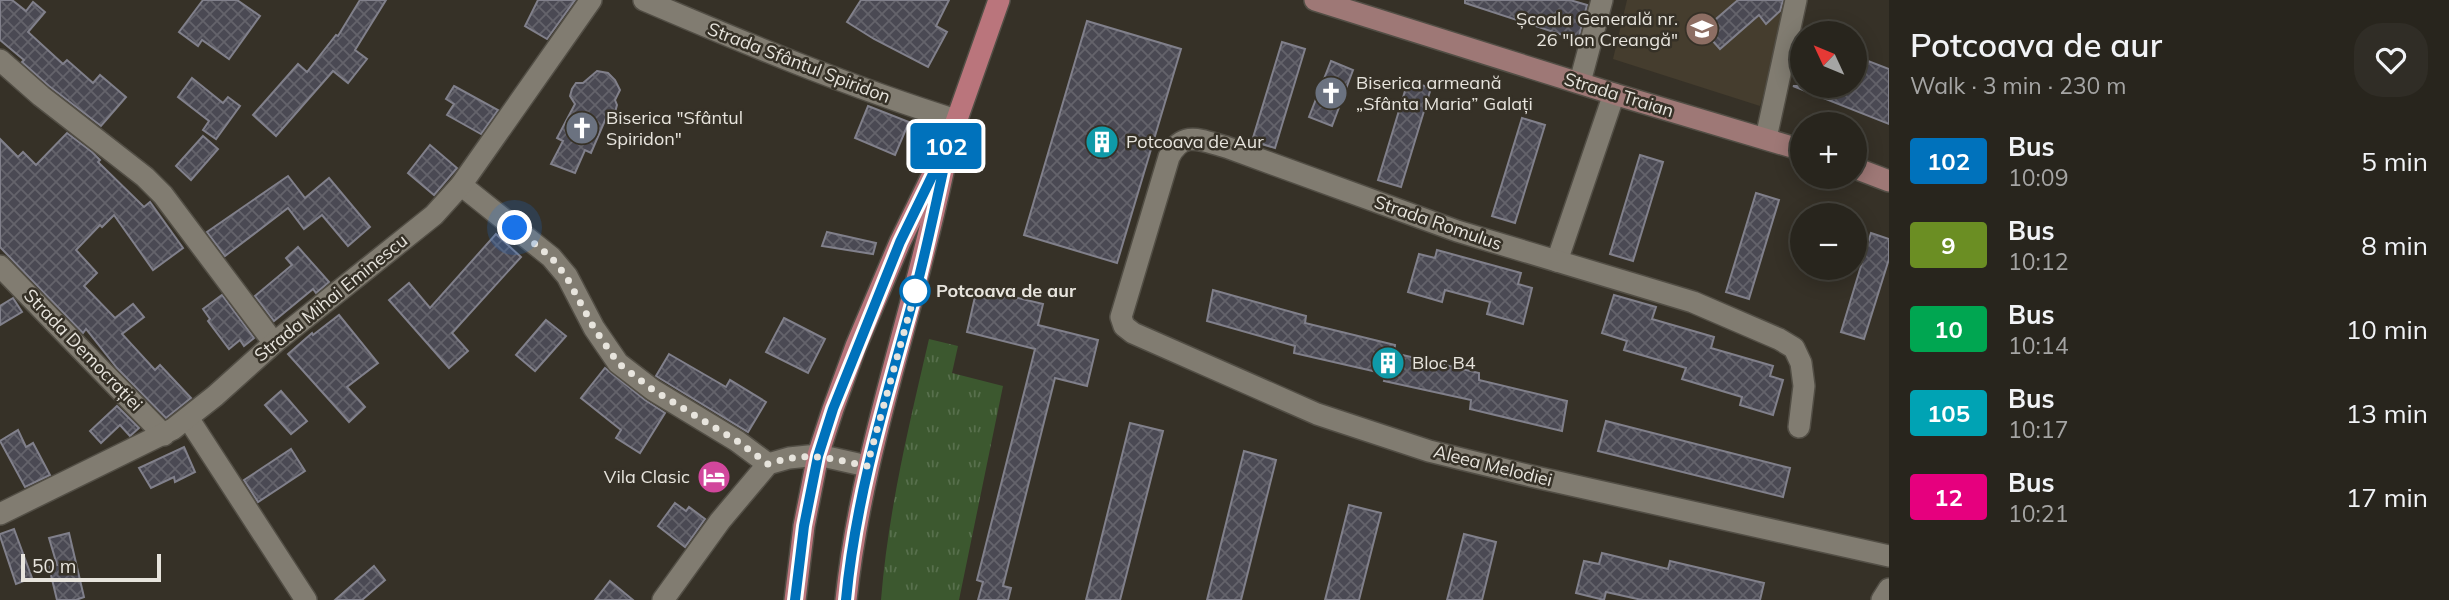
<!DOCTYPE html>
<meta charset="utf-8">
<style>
:root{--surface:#28251d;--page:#302d26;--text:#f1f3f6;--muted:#a5a5a4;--line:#44423b}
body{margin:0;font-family:Mulish,sans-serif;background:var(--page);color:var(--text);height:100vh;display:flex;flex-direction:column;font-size:26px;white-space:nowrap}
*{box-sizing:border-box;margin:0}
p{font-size:23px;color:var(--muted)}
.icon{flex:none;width:38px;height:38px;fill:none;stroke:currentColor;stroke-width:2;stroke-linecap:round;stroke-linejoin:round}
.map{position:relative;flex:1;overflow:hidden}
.details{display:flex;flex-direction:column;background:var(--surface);width:560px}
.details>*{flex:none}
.badge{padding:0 14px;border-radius:5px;font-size:24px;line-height:46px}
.needle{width:46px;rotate:314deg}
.fabs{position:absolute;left:1790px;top:21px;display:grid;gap:14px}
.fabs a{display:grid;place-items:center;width:77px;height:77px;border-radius:50%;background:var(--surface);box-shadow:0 4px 18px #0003,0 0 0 2px var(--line);font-size:35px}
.scale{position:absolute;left:21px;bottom:18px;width:140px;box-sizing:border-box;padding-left:7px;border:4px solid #e7e4dd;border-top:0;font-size:19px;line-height:24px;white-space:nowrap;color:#e7e4dd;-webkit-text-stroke:5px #363127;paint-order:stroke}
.you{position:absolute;width:35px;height:35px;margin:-18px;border:5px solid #fff;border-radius:50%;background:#1a73e8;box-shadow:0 0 0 10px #1a73e833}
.map>.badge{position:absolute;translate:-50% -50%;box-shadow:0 0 0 4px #fff}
.round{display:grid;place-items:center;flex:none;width:74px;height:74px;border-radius:28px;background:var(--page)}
.headline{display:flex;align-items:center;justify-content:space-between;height:119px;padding:0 21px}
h1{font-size:33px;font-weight:600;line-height:52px}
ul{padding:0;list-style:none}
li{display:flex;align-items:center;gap:21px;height:84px;padding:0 21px}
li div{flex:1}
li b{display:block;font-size:26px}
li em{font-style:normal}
li .badge{min-width:77px;font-weight:700;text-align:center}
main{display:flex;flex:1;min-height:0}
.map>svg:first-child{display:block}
</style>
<main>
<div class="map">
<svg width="1889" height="600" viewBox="0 0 1889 600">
<defs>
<pattern id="grass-tufts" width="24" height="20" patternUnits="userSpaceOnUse" patternTransform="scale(1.75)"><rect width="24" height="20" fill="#3c582f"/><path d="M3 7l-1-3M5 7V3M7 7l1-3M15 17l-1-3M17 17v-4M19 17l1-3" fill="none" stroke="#58704d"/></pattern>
<pattern id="building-cross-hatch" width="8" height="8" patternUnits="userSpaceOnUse" patternTransform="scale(1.75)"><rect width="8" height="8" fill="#4a4953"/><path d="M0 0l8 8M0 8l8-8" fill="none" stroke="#64636b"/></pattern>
</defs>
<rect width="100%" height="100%" fill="#363127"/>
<path fill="#453d2e" d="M1627 0H1792L1760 106 1613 59Z"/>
<path fill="url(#grass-tufts)" d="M929 339 958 346 952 373 1003 386 959 600H881C888 512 909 425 929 339Z"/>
<g fill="url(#building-cross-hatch)" stroke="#81808b" stroke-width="2">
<path d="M0 0H12L26 11 33 2 45 12 28 32 63 64 67 60 93 83 100 75 126 97 101 126 49 86 22 62 24 60 0 40Z"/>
<path d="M203 0H237L260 16 229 59 202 40 198 46 179 32Z"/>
<path d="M360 0H386L355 50 367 59 348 83 333 71 276 136 253 115 298 64 307 72 336 35 338 36Z"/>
<path d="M538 0H575L547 39 525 26Z"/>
<path d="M861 0H949L936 26 947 32 928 67 874 39 847 22Z"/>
<path d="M1465 0H1570L1587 5 1578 40 1465 3Z"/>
<path d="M1738 0H1783L1780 11 1766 24 1759 15 1720 49 1703 30Z"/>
<path d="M1087 21 1181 49 1117 263 1024 235Z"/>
<path d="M1282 42 1305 49 1275 148 1252 141Z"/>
<path d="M1855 56 1889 69V124L1793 86H1855Z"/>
<path d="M1331 61 1353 70 1332 126 1309 117Z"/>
<path d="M597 71 608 73 615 80 620 90 615 100 617 105 615 112 606 118 591 153 585 150 575 173 551 164 563 141 557 138 575 104 570 96 572 89 576 83H583Z"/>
<path d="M192 78 223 103 228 97 240 106 216 139 203 130 209 121 178 97Z"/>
<path d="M1408 81 1431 88 1401 187 1378 180Z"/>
<path d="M454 86 498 110 481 134 447 115 454 104 446 99Z"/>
<path d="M868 106 909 122 895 155 855 138Z"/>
<path d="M1522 118 1545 125 1515 223 1492 216Z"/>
<path d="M67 133 92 152 100 160 98 162 144 207 150 202 183 248 153 270 114 215 102 227 100 225 76 250 97 273 84 286 115 318 133 304 144 317 122 334 155 370 160 365 191 398 166 418 117 368 86 329 83 333 0 247V139L18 157 23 152 36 165Z"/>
<path d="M203 136 218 149 191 180 176 166Z"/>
<path d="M430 145 457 168 434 195 408 173Z"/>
<path d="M1640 155 1663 162 1633 261 1610 254Z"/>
<path d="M288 176 305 198 329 178 370 227 348 246 322 215 304 229 288 208 225 256 207 232Z"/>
<path d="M1756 193 1779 200 1749 299 1726 292Z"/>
<path d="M827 232 876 243 873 254 822 246Z"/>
<path d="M1871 233 1889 239V259L1864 339 1841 332Z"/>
<path d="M496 234 521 257 452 333 468 351 449 368 389 300 409 283 430 308Z"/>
<path d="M298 247 329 282 316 293 313 289 274 321 255 296 292 265 286 258Z"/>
<path d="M1437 250 1521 273 1518 284 1532 288 1523 324 1487 314 1490 302 1445 290 1442 302 1408 292 1419 254 1435 258Z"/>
<path d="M977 288 1043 304 1038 325 1098 340 1087 386 1055 378 1003 586 1011 588 1008 600H978L983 582 977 580 1035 349 967 332Z"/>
<path d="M1213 290 1306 316 1305 323 1395 345 1394 353 1479 373V380L1567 401 1562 431 1470 409 1471 400 1384 381 1386 374 1294 353 1295 346 1207 321Z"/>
<path d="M222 295 254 338 244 346 240 340 229 349 208 321 210 319 203 309Z"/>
<path d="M1614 295 1656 307 1652 319 1714 337 1711 348 1773 366 1770 376 1783 380 1773 415 1740 405 1742 397 1682 379 1686 368 1624 350 1627 341 1602 333Z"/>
<path d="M13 298 22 312 0 325V306Z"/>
<path d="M339 315 378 363 347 387 365 407 349 422 288 354 312 333 313 335Z"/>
<path d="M784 318 825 339 808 373 766 352Z"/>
<path d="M546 320 566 336 535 371 516 355Z"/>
<path d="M669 354 726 387 730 380 766 402 748 432 656 376Z"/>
<path d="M605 368 645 400 665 413 640 453 616 438 621 430 581 398Z"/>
<path d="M281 391 307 421 291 434 265 405Z"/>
<path d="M117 406 139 428 130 436 120 425 101 443 90 431Z"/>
<path d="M1606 421 1790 468 1783 497 1598 451Z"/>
<path d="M1130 423 1163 431 1120 600H1086Z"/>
<path d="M18 430 26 447 33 443 50 475 25 487 0 441Z"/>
<path d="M184 447 195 472 175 482 174 477 151 488 139 468Z"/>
<path d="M291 449 305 471 258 502 244 480Z"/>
<path d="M1244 451 1276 460 1241 600H1207Z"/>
<path d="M675 503 686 511 689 507 705 519 685 547 658 526Z"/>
<path d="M1349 505 1381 513 1359 600H1325Z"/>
<path d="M14 529 32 578 16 584 0 536V534Z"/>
<path d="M69 533 84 597 76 600H57L49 567 57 565 49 538Z"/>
<path d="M1464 534 1496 542 1482 600H1447Z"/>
<path d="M1602 553 1668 569 1670 561 1764 583 1760 600H1642L1606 592 1604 600 1576 593 1584 561 1599 564Z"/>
<path d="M374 566 385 580 362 600H335Z"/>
<path d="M610 581 633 600H595Z"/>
</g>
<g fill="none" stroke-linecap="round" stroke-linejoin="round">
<defs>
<g id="minor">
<path d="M0 60 41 96 145 177 163 195 274 343"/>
<path d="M1580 82 1602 0"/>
<path d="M1766 138 1796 0"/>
<path d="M461 185 551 257 567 276 594 328 618 363 653 390 737 441 768 464"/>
<path d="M1557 261 1614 94"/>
<path d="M1799 427 1804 386 1801 363 1794 348 1779 339 1693 302 1457 231 1226 147C1202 141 1183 129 1169 157L1121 317 1124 326 1133 333 1317 414 1429 451 1531 476 1889 556"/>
</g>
<g id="tertiary">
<path d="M644 0C747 44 850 87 956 120"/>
<path d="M0 266 164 435"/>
<path d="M188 418 306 600"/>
<path d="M0 514 173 429 215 396 274 343 434 215 461 185 591 0"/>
<path d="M663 600 720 521 768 464 789 458 818 455 867 466"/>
<path d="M1882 600 1889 589"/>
</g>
<g id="secondary">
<path d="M1315 0 1614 94 1802 150"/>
<path d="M1855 168 1889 181"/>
</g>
<g id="primary">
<path d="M795 600 804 526 818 455 833 409 856 346 900 242 950 139 999 0"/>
<path d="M846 600C861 454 913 315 943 172"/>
</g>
</defs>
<use href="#minor" stroke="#524e45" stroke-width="24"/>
<use href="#tertiary" stroke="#524e45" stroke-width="24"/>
<use href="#secondary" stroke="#524e45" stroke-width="24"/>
<use href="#primary" stroke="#524e45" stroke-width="24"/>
<use href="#minor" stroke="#817c71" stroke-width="21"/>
<use href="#tertiary" stroke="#817c71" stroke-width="21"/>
<use href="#secondary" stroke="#9e7876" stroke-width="21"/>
<use href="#primary" stroke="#ba757c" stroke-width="21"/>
</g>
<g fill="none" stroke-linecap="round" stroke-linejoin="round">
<defs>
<path id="line" d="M795 600 804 526 818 456 833 409 900 242 950 139C939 189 929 239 916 289 888 392 856 493 846 600"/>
</defs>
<use href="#line" stroke="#fff" stroke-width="16"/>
<use href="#line" stroke="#0072bc" stroke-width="10"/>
<path stroke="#e7e4dd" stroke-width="7" stroke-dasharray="0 12.6" d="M515 228 551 257 566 276 594 328 618 363 653 390 737 441 768 464C808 451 828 458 867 466L916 289 915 291"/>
</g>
<defs>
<symbol id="school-disc" viewBox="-11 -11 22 22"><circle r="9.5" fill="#8d6e63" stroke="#363127"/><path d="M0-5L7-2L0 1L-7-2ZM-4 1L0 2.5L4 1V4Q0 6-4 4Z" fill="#fff"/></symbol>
<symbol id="church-disc" viewBox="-11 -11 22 22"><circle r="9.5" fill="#6b7280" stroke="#363127"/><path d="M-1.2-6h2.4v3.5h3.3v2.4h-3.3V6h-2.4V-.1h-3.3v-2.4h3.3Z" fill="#fff"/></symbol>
<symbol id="building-disc" viewBox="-11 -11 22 22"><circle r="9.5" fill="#0f9aa8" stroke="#363127"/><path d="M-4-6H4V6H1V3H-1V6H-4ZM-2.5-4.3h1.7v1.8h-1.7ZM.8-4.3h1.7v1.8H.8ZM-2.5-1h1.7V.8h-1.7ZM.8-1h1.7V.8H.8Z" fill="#fff"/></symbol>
<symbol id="hotel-disc" viewBox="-11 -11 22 22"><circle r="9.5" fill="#d1479c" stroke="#363127"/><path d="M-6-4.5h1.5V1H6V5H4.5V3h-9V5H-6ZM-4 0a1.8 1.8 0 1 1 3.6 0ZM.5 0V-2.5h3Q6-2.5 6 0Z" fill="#fff"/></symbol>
</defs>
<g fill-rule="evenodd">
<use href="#school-disc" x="1683" y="10" width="38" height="38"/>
<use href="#church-disc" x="1312" y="74" width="38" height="38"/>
<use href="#church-disc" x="563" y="109" width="38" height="38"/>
<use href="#building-disc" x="1083" y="123" width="38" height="38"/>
<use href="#building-disc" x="1369" y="344" width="38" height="38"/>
<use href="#hotel-disc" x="695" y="458" width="38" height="38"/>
</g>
<circle fill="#fff" stroke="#0072bc" stroke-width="3.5" cx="915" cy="291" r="14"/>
<g text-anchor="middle" stroke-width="5" stroke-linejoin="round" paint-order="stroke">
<g font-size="18" fill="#e7e4dd" stroke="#363127" text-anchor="start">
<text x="1678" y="25" text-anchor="end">Școala Generală nr.<tspan x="1678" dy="21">26 "Ion Creangă"</tspan></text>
<text x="1356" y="89">Biserica armeană<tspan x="1356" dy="21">„Sfânta Maria” Galați</tspan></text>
<text x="606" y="124">Biserica "Sfântul<tspan x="606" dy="21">Spiridon"</tspan></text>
<text x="1126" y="148">Potcoava de Aur</text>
<text x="1412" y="369">Bloc B4</text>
<text x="690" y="483" text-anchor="end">Vila Clasic</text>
</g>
<g font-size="18" fill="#e7e4dd" stroke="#363127">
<text transform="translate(799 63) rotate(21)" y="6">Strada Sfântul Spiridon</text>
<text transform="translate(1619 95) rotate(17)" y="6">Strada Traian</text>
<text transform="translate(1438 223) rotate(19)" y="6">Strada Romulus</text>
<text transform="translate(331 298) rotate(-39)" y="6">Strada Mihai Eminescu</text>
<text transform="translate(83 350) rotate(46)" y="6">Strada Democrației</text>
<text transform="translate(1493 466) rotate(14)" y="6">Aleea Melodiei</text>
</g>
<g font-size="18" font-weight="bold" fill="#e7e4dd" stroke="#363127" text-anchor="start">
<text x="936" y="297">Potcoava de aur</text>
</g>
</g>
</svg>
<div class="fabs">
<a><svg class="needle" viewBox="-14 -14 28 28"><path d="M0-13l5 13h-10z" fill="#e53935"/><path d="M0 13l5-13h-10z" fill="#a5a5a4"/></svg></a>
<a>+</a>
<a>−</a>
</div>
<div class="scale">50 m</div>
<div class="you" style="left:515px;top:228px"></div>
<b class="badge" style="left:946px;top:146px;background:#0072bc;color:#fff">102</b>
</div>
<section class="details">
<div class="headline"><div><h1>Potcoava de aur</h1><p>Walk · 3 min · 230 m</p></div><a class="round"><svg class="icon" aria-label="heart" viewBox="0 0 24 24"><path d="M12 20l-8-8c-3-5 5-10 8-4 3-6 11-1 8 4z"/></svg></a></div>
<ul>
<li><span class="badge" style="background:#0072bc;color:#fff">102</span><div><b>Bus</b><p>10:09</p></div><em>5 min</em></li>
<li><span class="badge" style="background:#6b8e23;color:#fff">9</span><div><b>Bus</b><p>10:12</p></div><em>8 min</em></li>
<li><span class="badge" style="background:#00a651;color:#fff">10</span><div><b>Bus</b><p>10:14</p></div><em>10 min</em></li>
<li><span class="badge" style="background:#00a3b4;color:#fff">105</span><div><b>Bus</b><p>10:17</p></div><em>13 min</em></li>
<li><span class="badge" style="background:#e6007e;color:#fff">12</span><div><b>Bus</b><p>10:21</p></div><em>17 min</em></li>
</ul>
</section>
</main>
